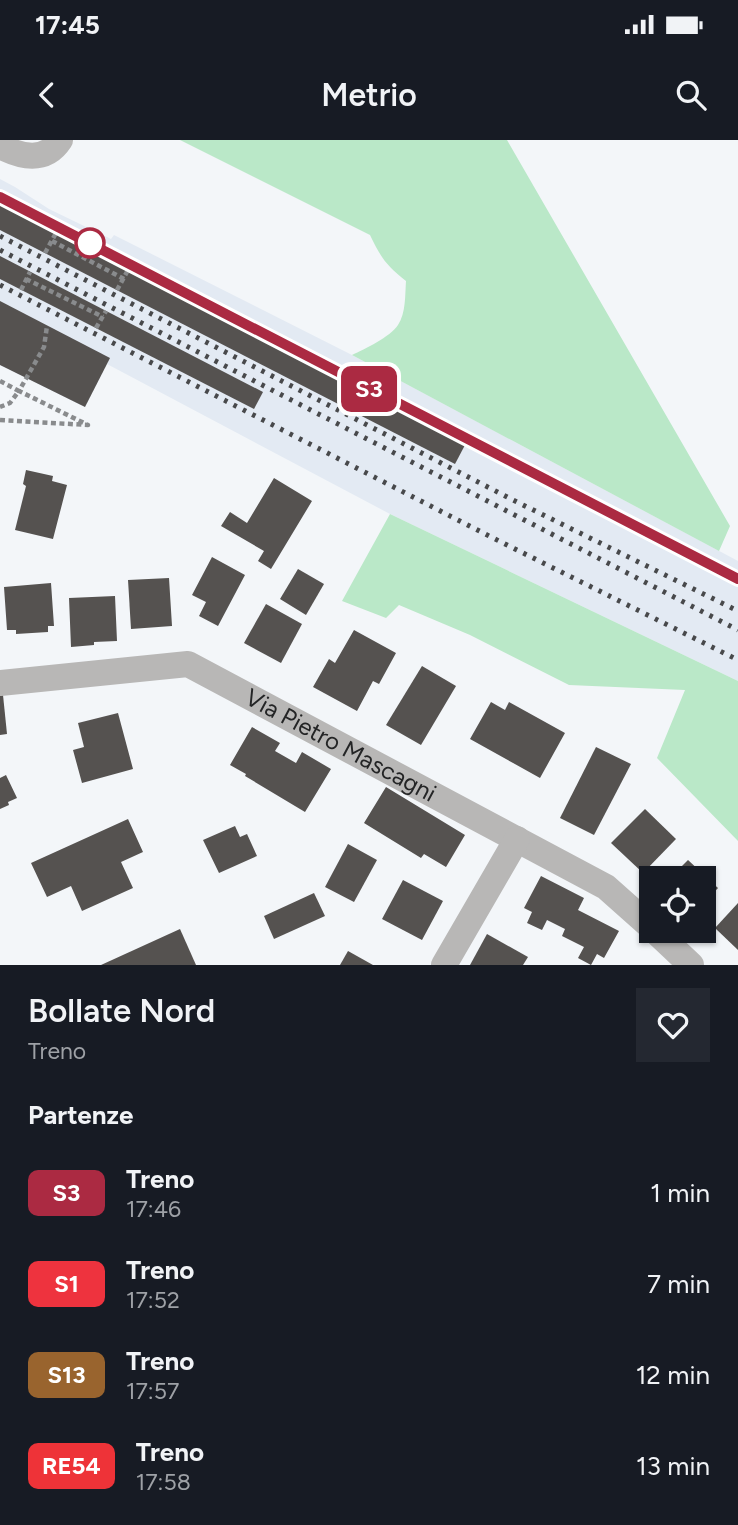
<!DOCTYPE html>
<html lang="it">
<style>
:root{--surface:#171b24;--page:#242831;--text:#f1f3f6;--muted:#9ea1a6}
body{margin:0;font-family:Figtree,sans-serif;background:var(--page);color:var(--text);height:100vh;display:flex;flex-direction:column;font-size:26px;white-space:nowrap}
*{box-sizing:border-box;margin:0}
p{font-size:23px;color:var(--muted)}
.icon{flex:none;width:38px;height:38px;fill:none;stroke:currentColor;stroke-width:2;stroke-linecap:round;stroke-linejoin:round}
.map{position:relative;height:825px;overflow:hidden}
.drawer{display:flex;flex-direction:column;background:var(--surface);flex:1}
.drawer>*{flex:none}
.badge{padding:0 14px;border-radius:10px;font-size:24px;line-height:46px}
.fabs{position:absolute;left:639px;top:726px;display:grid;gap:14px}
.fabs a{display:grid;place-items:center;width:77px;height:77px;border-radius:0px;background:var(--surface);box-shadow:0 2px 5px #0004;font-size:35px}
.map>.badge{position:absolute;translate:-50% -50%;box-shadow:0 0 0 4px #fff}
h2{padding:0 28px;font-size:26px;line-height:63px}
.round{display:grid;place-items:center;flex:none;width:74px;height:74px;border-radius:0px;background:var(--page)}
.head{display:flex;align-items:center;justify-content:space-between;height:119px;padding:0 28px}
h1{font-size:33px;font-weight:600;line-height:52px}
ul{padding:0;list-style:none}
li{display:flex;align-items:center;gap:21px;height:91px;padding:0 28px}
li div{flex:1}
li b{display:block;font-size:26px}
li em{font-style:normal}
li .badge{min-width:77px;font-weight:700;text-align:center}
.status{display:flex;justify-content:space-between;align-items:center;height:49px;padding:0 35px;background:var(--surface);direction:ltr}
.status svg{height:19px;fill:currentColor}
header{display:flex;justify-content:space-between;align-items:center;height:91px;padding:0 28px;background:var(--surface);font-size:32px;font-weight:600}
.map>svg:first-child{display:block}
</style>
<div class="status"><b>17:45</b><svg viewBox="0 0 49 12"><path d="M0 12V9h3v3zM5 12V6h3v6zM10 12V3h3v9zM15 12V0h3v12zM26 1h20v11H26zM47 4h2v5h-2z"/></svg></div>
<header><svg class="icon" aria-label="back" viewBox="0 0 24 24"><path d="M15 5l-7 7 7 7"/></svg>Metrio<svg class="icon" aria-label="search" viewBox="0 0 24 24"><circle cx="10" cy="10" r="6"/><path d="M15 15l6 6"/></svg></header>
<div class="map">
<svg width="738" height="825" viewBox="0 0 738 825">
<rect width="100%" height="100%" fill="#f3f6f9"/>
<path fill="#e3eaf3" d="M0 39 15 47 49 69 111 99 114 95 352 215 738 421V541L390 374 107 224 85 267 0 225Z"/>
<g fill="#bae8c8">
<path d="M180 0H507L730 386 719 411 352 215C365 209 390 197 398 185 406 173 405 155 406 141 386 125 381 118 370 95Z"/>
<path d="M390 374 738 541V701L657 618 685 550 569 545 470 495 399 465 386 478 342 461Z"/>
</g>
<g fill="#555250">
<path d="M0 64 465 305 455 324 0 90Z"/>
<path d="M0 116 263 252 254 269 0 139Z"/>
<path d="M0 161 110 218 85 267 0 225Z"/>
<path d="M26 330 53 336 52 341 67 345 53 399 15 390 26 346 23 344Z"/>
<path d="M274 338 312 361 271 429 258 421 264 411 221 386 230 372 247 383Z"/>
<path d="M212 417 245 435 218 486 199 476 206 462 192 455Z"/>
<path d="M298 429 324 444 306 475 280 459Z"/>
<path d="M169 438 172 486 131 489 128 440Z"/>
<path d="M51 443 54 486H48V492L16 494V490H7L4 447Z"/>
<path d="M115 456 117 501 94 502V505L71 507 69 458Z"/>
<path d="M266 464 302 484 281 523 244 503Z"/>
<path d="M354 490 396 513 379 544 373 541 357 571 313 547 329 519 335 523Z"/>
<path d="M422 526 456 546 421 605 386 585Z"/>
<path d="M3 555 7 594 0 595V556Z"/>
<path d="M491 562 505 570 509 562 565 593 540 638 470 599Z"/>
<path d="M118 573 133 629 82 643 73 610 84 607 78 583Z"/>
<path d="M252 587 280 603 275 611 296 623 302 612 331 629 305 672 245 636 246 634 230 625Z"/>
<path d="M596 607 631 624 594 695 560 678Z"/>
<path d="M6 635 17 658 8 662 9 665 0 669V638Z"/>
<path d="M386 647 465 695 446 727 424 714 421 718 364 683Z"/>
<path d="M645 669 676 699 643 733 611 703Z"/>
<path d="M128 679 143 712 121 722 133 748 82 771 71 746 47 757 31 723Z"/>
<path d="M235 686 240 697 247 694 257 716 219 733 203 700Z"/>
<path d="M348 704 377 720 354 762 325 747Z"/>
<path d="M688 720 718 748 704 763V738H670Z"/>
<path d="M541 736 584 758 578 770 619 791 604 818 597 814 591 825 578 818 584 807 562 796 565 789 547 780 542 790 527 783 532 772 524 768Z"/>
<path d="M403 740 443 761 422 800 382 779Z"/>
<path d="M314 753 325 776 274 799 264 776Z"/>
<path d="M738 763V810L715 788Z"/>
<path d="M180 789 196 825H101Z"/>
<path d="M487 794 528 817 523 825H470Z"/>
<path d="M348 811 373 825H340Z"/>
</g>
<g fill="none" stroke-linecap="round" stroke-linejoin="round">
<g stroke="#898b8d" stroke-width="4.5" stroke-dasharray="5 3.5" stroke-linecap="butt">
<path d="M52 101 124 139"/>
<path d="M45 113 56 93"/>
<path d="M26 139 103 177"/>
<path d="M21 150 30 132"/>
<path d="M117 150 128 130"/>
<path d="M96 188 106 171"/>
<path d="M0 241 19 251 10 263 0 267"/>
<path d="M0 280 88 285 19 251 44 207 47 186"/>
</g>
<g stroke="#b8b7b6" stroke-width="26">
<path d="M0 6C21 17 45 23 60 0"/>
<path id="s1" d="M0 543 188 524 606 747 651 787"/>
<path d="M655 791 691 825"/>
<path d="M444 825 517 699"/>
</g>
<g stroke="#48494b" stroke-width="5" stroke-dasharray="3.5 7" stroke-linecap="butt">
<path d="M0 57 738 439"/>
<path d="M0 96 513 360 738 471"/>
<path d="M0 110 738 490"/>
<path d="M0 145 493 398 738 520"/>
</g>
</g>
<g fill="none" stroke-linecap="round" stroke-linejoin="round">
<defs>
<path id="line" d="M0 57 738 439"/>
</defs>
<use href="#line" stroke="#fff" stroke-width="16"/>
<use href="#line" stroke="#ab2a42" stroke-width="10"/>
</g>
<circle fill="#fff" stroke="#ab2a42" stroke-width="3.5" cx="90" cy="103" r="14"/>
<g text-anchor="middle" stroke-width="7" stroke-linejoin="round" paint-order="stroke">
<g font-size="24" fill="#242526" stroke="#f3f6f9">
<text dy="8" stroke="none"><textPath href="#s1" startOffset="362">Via Pietro Mascagni</textPath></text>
</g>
</g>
</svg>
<div class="fabs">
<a><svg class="icon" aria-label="locate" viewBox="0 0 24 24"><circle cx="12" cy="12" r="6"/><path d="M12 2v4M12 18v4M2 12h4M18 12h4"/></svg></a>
</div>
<b class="badge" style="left:369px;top:249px;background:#ab2a42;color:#fff">S3</b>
</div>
<section class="drawer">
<div class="head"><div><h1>Bollate Nord</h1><p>Treno</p></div><a class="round"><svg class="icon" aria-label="heart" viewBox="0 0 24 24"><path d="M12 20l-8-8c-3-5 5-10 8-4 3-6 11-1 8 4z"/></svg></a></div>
<h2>Partenze</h2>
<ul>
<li><span class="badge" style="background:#ab2a42;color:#fff">S3</span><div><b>Treno</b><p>17:46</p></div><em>1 min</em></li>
<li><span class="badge" style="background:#ee333e;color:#fff">S1</span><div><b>Treno</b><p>17:52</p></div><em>7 min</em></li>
<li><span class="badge" style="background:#99642e;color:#fff">S13</span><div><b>Treno</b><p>17:57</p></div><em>12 min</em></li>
<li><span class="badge" style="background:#ee3338;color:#fff">RE54</span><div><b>Treno</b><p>17:58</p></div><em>13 min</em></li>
</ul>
</section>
